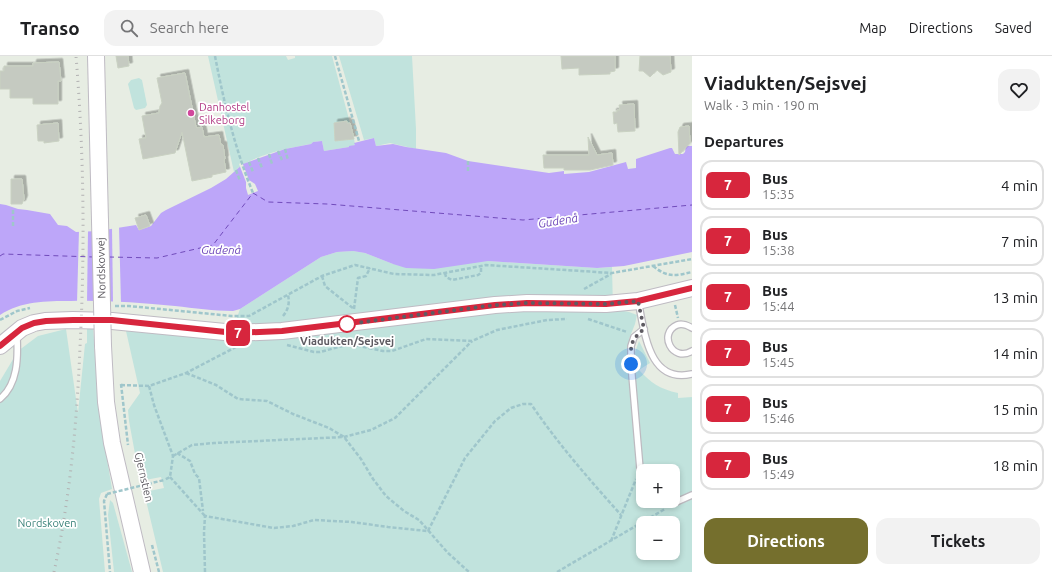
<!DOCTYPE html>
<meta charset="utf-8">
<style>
:root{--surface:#fff;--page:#f2f2f2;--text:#202124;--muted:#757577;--line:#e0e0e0;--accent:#756f2d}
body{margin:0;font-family:Ubuntu,sans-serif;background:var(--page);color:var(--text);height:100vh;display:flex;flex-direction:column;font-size:15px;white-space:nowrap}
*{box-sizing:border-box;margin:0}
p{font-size:13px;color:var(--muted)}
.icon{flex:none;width:22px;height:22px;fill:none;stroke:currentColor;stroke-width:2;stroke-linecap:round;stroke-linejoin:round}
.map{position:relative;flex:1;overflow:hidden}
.side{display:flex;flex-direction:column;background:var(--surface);width:360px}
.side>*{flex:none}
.badge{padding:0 8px;border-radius:6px;font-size:14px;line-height:26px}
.tools{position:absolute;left:636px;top:408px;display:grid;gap:8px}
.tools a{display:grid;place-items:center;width:44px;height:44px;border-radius:8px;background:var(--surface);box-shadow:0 2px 6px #0003;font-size:20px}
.you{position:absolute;width:20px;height:20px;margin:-10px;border:3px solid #fff;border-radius:50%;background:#1a73e8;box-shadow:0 0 0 6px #1a73e833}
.map>.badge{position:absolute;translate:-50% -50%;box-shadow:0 0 0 2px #fff}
h2{padding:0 12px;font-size:15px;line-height:36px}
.round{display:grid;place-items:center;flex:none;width:42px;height:42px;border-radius:12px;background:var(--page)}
.summary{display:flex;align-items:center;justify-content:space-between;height:68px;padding:0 12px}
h1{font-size:19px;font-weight:700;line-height:30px}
.cta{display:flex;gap:8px;margin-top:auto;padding:8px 12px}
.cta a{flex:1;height:46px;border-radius:12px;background:var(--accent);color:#fff;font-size:16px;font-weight:700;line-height:46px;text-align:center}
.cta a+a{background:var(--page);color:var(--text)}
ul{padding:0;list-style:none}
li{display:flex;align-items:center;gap:12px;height:50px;margin:0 8px 6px;padding:0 4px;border:2px solid var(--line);border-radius:12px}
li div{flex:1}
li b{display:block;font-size:15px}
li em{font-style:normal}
li .badge{min-width:44px;font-weight:700;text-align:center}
header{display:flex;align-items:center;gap:24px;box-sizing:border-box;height:56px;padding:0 20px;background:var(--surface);border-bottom:1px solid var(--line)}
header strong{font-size:19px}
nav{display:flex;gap:22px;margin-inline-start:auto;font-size:14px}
.search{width:280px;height:36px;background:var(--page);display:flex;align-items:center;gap:10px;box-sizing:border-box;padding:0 14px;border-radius:12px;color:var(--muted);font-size:15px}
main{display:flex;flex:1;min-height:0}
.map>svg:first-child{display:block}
</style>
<header>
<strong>Transo</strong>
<div class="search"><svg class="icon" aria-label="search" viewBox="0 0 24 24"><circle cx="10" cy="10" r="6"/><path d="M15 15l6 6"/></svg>Search here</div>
<nav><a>Map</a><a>Directions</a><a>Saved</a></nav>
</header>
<main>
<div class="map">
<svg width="692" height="516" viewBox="0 0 692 516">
<defs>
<filter id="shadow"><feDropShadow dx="3.5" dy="-3.5" stdDeviation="0" flood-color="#0004"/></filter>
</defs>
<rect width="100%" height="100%" fill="#e7ede3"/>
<g fill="#c1e3dd" fill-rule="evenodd">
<path d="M208 0H286L288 4 295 2V0H332L354 82 355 89 349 91 324 95 322 85 313 86 311 88C289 92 250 99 234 116Z"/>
<path d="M339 0H412L416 73V93L390 87 376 90 374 82 364 84Z"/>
<path d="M139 22 142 24 147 49 145 52 136 54 134 52 128 28 131 24Z"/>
<path d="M353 195 365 197 393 208 488 205 597 212 612 211 613 253 629 256 637 259 635 268 629 283 634 299 639 285 650 307 639 314C651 327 660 333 678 337V342L692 341V516H163L144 436 164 432 161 421 140 425 129 365 128 354 140 337 126 275 230 282 240 253 321 201 337 196ZM643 415H673V445H643ZM643 467H673V497H643Z"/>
<path d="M87 267 93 269 98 349 112 433 101 437 99 443 105 516H0V325L18 295 38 280 66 273 78 357 85 288 87 287Z"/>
<path d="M110 444 113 447 132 516H114L108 459Z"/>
</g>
<path fill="#bda6f9" d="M374 82 376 90 393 88 406 91 446 97 468 105 549 117 564 115V118L589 116 626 106 628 113 636 112V103L670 92H672L675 98H683L685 96 686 90H692V196L624 210 597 212 488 205 434 213 406 212 393 208 365 197 353 195 337 196 321 201 240 253 233 255C214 255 194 252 175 250 140 247 106 244 71 245 46 245 21 245 0 259V148L6 149 18 153 27 154 50 158 58 169 67 170 76 176 98 175 136 169 139 174 151 170 161 157 166 154 211 132 226 123 243 108 285 93 311 88 313 86 322 85 324 95 349 91V90L355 89 354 87Z"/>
<g fill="#e7ede3">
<path d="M242 106 249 124 255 128 258 135 248 139 246 132V126L239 108Z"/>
<path d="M119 170 121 248 113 247 112 171Z"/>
<path d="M79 174H88L87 247H77Z"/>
</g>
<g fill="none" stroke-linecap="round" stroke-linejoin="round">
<g stroke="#714bbb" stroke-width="1" stroke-dasharray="5 4" stroke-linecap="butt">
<path d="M0 200 3 198 94 201"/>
<path d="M109 201 157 202 213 189 253 137 268 146 327 148 523 164 692 149"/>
</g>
</g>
<g fill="#c5cac1" stroke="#c9d1c2" filter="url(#shadow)">
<path d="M116 0H128L129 10 118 12Z"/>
<path d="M561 0H615V15L610 16V18L579 19V12L562 13Z"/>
<path d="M640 0H670L671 16 663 19 657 14 650 21 643 15H639Z"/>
<path d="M59 6 61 25H58V48H33V42H10V33H0V15H4V10H33V7Z"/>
<path d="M185 17 196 71 197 72 202 71 204 81 219 79 221 89H223L225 103 224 104 226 116 212 119V121L192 125 182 76 175 97 143 103 139 83 146 82 142 60 159 57 160 50 162 47 157 22Z"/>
<path d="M634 48 635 75 618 76 617 67 614 68 613 56H617V54H620L619 49Z"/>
<path d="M347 65V67H350L354 83 335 85 334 67Z"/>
<path d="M58 67 59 85 44 87V85H38L37 69Z"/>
<path d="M689 70 690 87 679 99 678 76 680 71Z"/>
<path d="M588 81 597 99 612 97 613 109 590 114H564V112H544L543 99H589Z"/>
<path d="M11 123H22L24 143 22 148H11Z"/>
<path d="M146 159 150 170 139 174 135 162Z"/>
</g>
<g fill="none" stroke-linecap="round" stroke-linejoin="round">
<defs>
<g id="lane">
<path d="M638 245C645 276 648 328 692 318"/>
<path d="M692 272C687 269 682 267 677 269 658 277 672 307 692 295"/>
<path d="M0 343C18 328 18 302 17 281"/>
<path d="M643 418 640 413 631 308V290L634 281 644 273"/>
<path d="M669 445 674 447 692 439"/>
</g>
<g id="secondary">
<path d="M96 0 100 165"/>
<path d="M0 290 22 272 34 267 45 265 73 264 112 265 235 277 282 275 495 249 527 247 606 248 638 245 692 232"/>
<path d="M103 290 106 346 112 387 142 516"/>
</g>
</defs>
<use href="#lane" stroke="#bdbac0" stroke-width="8"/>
<use href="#secondary" stroke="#bfbbc3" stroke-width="18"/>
<g stroke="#9fc6cb" stroke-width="2.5" stroke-dasharray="4 2" stroke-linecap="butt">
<path d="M215 0C224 47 235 93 253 137"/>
<path d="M335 0 359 85"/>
<path d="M285 93 288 104"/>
<path d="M278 95 282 104"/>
<path d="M269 98 272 108"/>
<path d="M258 102 262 112"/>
<path d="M468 105V115"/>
<path d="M249 106 253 116"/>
<path d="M236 114 240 125"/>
<path d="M13 170V152"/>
<path d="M653 210C668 222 675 220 692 216"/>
<path d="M445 217 446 221 452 224 478 219 481 217V209"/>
<path d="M322 220 325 230 354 253"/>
<path d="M584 233 611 218"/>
<path d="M675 249 678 262"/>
<path d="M115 250H129L232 260H249L322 220 355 209 394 218 434 219 486 209 612 217 692 203"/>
<path d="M354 253 358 222 366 220 370 212"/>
<path d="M283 260C288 254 290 247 288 239"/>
<path d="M588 263 627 276"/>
<path d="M0 264 17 255 30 252"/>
<path d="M287 289 314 296H320L350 288 383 295H392L426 283 472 285 497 274 547 264 567 263"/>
<path d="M186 317 216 329 238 343 267 345 293 358 329 372 344 381 361 403 373 423 386 440 404 455 419 464 448 497 469 516"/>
<path d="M121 328 128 389"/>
<path d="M121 329 149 330 186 317 236 291"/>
<path d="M149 330 154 349 173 400 170 421 164 424"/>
<path d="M177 397 190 405 195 418 199 422 203 455"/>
<path d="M173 400 192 389 214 387 344 381 371 374 395 362 472 285"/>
<path d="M170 421 205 460"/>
<path d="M107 438 104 445 110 516"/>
<path d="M428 475 465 402 495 365 511 352 523 348H531C558 388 589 423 621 459"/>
<path d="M611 485 636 423"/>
<path d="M152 489 159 516"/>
<path d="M205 516 204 476 205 460 274 472 293 470 314 464 352 466 388 471 427 475"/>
<path d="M557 516 665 453"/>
</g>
<use href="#lane" stroke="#fff" stroke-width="5.5"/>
<use href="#secondary" stroke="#fff" stroke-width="16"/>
<path stroke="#b2b1b2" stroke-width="3" stroke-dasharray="1 5" stroke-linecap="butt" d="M54 516C70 442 77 366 80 291 85 194 84 97 76 0"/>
<defs>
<path id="secondary-bridge" d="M100 165 103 290"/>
</defs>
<use href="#secondary-bridge" stroke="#bfbbc3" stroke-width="18" stroke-linecap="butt"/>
<path stroke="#9fc6cb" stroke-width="2.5" stroke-dasharray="4 2" stroke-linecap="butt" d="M107 438 164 424"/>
<use href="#secondary-bridge" stroke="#fff" stroke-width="16"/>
</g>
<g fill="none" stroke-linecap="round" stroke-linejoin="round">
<defs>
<path id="line" d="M0 290 22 272 34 267 46 265 73 264H112L235 277 282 275 495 249 527 247 606 248 638 245 692 232"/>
</defs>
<use href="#line" stroke="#fff" stroke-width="9"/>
<use href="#line" stroke="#d7263d" stroke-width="6"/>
<path stroke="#5e5b62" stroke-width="4" stroke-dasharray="0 7.2" d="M347 268 495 249 527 247 606 248 638 245 644 273C629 286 631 289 631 308"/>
</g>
<circle fill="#d1479c" stroke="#fff" stroke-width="1.5" cx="191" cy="57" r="4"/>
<circle fill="#fff" stroke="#d7263d" stroke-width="2" cx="347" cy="268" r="8"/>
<g text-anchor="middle" stroke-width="3.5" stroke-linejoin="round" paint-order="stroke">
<g font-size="11" fill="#b23c85" stroke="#fff" text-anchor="start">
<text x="199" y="55">Danhostel<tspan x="199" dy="13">Silkeborg</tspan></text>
</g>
<g font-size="11" fill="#5e5b62" stroke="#fff">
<text transform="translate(101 212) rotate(-91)" y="4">Nordskovvej</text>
<text transform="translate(144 421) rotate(77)" y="4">Gjernstien</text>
</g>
<g font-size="11" font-weight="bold" fill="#5e5b62" stroke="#fff">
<text x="347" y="289">Viadukten/Sejsvej</text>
</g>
<g font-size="11" fill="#3a8279" stroke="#fff">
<text x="47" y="471">Nordskoven</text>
</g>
<g font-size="12" font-style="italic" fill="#714bbb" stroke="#fff">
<text transform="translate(558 165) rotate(-9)" y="4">Gudenå</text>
<text x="221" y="198">Gudenå</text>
</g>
</g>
</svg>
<div class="tools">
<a>+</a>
<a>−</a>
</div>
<div class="you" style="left:631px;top:308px"></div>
<b class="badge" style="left:238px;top:277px;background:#d7263d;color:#fff">7</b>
</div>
<section class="side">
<div class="summary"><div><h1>Viadukten/Sejsvej</h1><p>Walk · 3 min · 190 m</p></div><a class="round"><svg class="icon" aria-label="heart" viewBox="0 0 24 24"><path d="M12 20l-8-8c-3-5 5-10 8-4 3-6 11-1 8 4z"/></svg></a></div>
<h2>Departures</h2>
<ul>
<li><span class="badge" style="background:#d7263d;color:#fff">7</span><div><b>Bus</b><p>15:35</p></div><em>4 min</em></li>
<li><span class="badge" style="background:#d7263d;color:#fff">7</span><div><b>Bus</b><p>15:38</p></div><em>7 min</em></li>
<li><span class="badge" style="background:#d7263d;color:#fff">7</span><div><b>Bus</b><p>15:44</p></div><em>13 min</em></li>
<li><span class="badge" style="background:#d7263d;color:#fff">7</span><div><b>Bus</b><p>15:45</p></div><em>14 min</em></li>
<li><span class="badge" style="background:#d7263d;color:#fff">7</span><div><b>Bus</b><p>15:46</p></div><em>15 min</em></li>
<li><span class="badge" style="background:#d7263d;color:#fff">7</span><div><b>Bus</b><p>15:49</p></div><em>18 min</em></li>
</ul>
<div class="cta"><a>Directions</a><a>Tickets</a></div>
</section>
</main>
